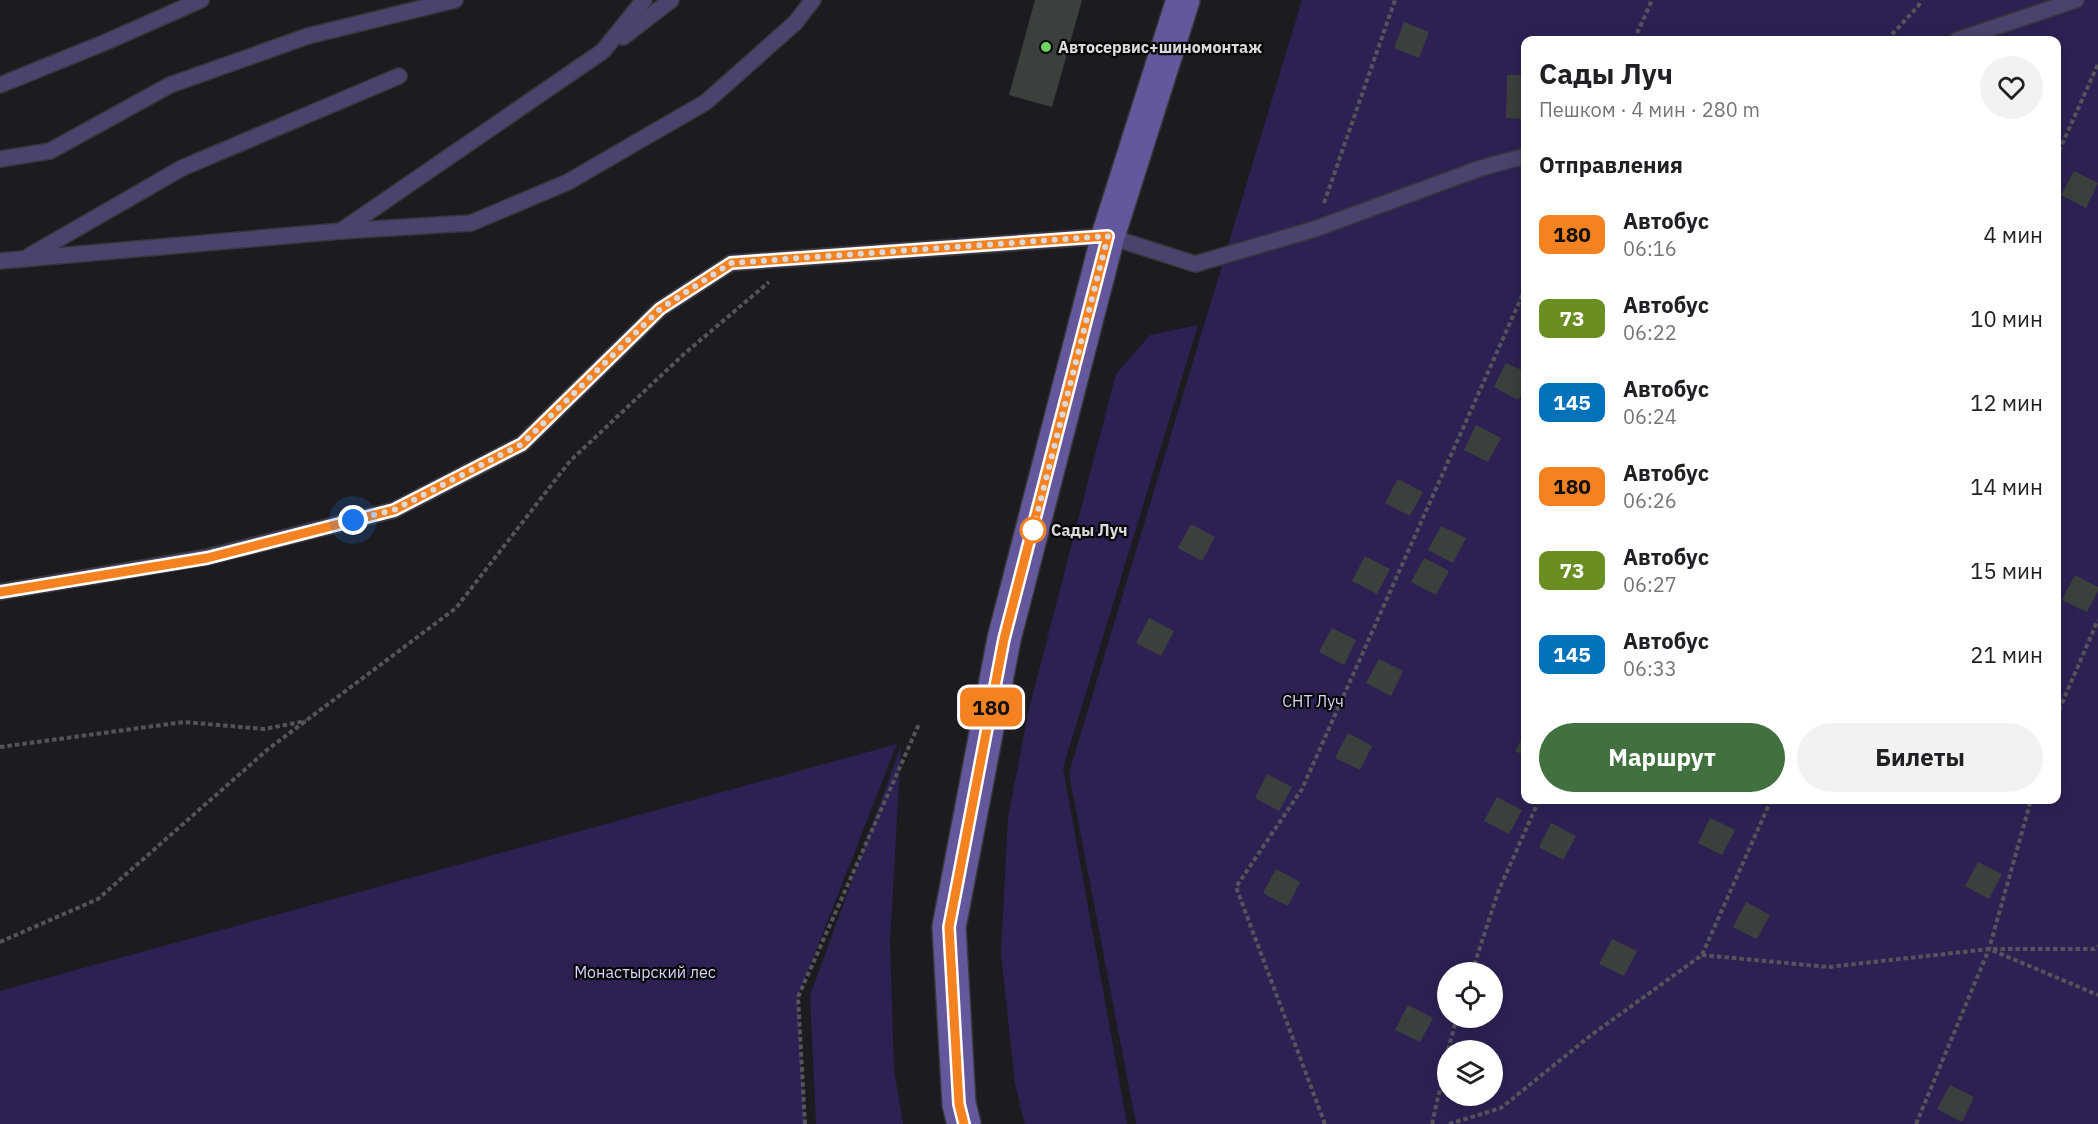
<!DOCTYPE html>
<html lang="ru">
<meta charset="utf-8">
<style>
:root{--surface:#fff;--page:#f2f2f2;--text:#202124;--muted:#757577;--accent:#427140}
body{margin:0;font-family:"IBM Plex Sans",sans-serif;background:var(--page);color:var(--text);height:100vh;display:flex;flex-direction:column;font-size:22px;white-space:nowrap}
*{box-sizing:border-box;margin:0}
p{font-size:20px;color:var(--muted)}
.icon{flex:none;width:33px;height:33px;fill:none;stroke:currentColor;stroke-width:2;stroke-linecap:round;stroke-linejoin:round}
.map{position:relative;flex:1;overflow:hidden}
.panel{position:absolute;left:1521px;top:36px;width:540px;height:768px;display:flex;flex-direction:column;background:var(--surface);border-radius:12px;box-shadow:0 3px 15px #0003}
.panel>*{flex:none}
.badge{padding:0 12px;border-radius:9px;font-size:21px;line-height:39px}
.fabs{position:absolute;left:1437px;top:962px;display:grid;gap:12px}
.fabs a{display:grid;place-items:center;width:66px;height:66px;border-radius:50%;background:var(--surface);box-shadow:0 3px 15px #0003;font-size:30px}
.you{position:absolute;width:30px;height:30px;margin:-15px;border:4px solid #fff;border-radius:50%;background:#1a73e8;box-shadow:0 0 0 9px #1a73e833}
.map>.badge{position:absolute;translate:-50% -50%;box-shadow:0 0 0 3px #fff}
h2{padding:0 18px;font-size:22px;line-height:54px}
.round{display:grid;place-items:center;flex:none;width:63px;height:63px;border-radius:32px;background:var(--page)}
.head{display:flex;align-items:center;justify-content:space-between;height:102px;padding:0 18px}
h1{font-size:28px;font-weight:700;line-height:45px}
.action{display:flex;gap:12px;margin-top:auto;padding:12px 18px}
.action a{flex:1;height:69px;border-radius:36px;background:var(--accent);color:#fff;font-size:24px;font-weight:700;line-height:69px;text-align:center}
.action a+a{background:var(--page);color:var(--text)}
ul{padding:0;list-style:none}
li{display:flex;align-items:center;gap:18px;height:84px;padding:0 18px}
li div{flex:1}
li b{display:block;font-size:22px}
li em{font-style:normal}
li .badge{min-width:66px;font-weight:700;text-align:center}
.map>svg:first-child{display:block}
</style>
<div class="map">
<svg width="2098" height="1124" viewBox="0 0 2098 1124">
<rect width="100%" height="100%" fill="#1c1c20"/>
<g fill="#2d2154" fill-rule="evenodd">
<path d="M1302 0H2098V1124H1136L1069 773ZM1526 40H2056V800H1526ZM1448 972H1492V1017H1448ZM1448 1050H1492V1095H1448Z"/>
<path d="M1198 325 1063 768 1127 1124H1025L1015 1084 1001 953 1008 818 1029 709 1116 374 1150 335Z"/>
<path d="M897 744 798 996 805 1124H0V991Z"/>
<path d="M901 746 890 942 894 1070 903 1124H816L810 996Z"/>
</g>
<g fill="#3c403c">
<path d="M1035 0H1082L1052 107 1009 95Z"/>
<path d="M1404 22 1429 32 1419 58 1394 48Z"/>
<path d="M1507 75H1526V119L1506 118Z"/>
<path d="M2074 171 2098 183 2086 208 2061 195Z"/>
<path d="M1506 363 1526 372V386L1518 400 1494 387Z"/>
<path d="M1476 425 1501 438 1488 462 1464 450Z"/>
<path d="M1398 479 1423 492 1410 516 1385 503Z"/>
<path d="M1191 524 1215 537 1202 561 1178 548Z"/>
<path d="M1441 526 1466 538 1453 563 1428 550Z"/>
<path d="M1365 556 1390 569 1377 594 1352 581Z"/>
<path d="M1424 558 1449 571 1436 595 1411 582Z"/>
<path d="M2075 575 2098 587V591L2087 612 2062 600Z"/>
<path d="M1149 618 1174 631 1161 656 1136 643Z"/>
<path d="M1332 628 1356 640 1344 665 1319 652Z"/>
<path d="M1379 659 1403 671 1391 696 1366 683Z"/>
<path d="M1526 731V756L1515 751Z"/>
<path d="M1348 733 1372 746 1360 770 1335 758Z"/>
<path d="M1267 774 1292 787 1279 811 1255 798Z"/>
<path d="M1497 797 1522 810 1509 834 1484 821Z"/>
<path d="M1710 818 1735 830 1722 855 1698 843Z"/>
<path d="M1551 823 1576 836 1563 860 1539 847Z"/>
<path d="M1978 862 2002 874 1989 899 1965 886Z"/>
<path d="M1276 869 1300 882 1288 906 1263 893Z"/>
<path d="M1746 902 1770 915 1757 939 1733 927Z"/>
<path d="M1612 939 1637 951 1624 976 1599 964Z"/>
<path d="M1408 1005 1433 1018 1420 1042 1395 1030Z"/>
<path d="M1950 1085 1974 1097 1962 1122 1937 1109Z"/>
</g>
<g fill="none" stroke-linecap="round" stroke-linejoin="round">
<defs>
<g id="lane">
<path d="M623 37 671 0"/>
<path d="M1957 40 2076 0"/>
<path d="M0 85 106 42 201 0"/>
<path d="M0 159 50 151 170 85 308 36 455 0"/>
<path d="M341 231 603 51 644 0"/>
<path d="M29 256 182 168 399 76"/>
<path d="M0 261 341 231 471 223 568 182 706 102 795 23 813 0"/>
<path d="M0 592 207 557 394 510 522 444 660 309 731 263 1108 236 1195 264 1315 229 1481 168 1526 156"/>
</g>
<path id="secondary" d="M964 1124 959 1104 949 927 1004 639 1108 236 1183 0"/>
</defs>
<use href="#lane" stroke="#37373a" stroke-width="18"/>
<use href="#secondary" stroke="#37373a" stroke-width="36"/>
<g stroke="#555559" stroke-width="4" stroke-dasharray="4.5 3" stroke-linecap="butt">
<path d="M1634 40 1652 0"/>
<path d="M1887 40 1919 5 1921 0"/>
<path d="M2056 158 2098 64"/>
<path d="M1324 203 1395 0"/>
<path d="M2056 717 2098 620"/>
<path d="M0 747 184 722 264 729 306 721"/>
<path d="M0 942 98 899 267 750 456 608 570 461 684 354 769 282"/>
<path d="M1993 949H2094L2098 946"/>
<path d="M1702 955 1828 967 1989 949 2098 995"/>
<path d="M1472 972 1498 892 1539 800"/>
<path d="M1448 1050 1457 1017"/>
<path d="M805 1124 798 997 919 724"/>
<path d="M1325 1124 1236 887 1302 789 1526 287"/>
<path d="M1432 1124 1448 1053"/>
<path d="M1449 1124 1501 1108 1590 1036 1702 955 1771 800"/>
<path d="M1916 1124 1989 949 2031 800"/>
</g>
<use href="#lane" stroke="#4a436e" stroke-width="15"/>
<use href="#secondary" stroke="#64579c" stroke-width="33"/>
</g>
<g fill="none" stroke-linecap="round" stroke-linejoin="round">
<defs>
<path id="line" d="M0 592 207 558 394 510 522 444 660 309 731 263 1108 236 1004 639 949 927 959 1104 964 1124"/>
</defs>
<use href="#line" stroke="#fff" stroke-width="14"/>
<use href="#line" stroke="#f58220" stroke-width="9"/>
<path stroke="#dadadd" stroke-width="6" stroke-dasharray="0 10.8" d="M353 520 394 510 522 444 660 309 731 263 1108 236 1033 530"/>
</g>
<circle fill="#6cd362" stroke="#070708" stroke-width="2" cx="1046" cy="47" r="6"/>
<circle fill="#fff" stroke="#f58220" stroke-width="3" cx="1033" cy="530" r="12"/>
<g text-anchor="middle" stroke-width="4.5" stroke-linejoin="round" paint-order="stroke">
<g font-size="16" font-weight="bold" fill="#dadadd" stroke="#070708" text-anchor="start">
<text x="1058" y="53">Автосервис+шиномонтаж</text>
</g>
<g font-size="16" font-weight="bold" fill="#dadadd" stroke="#070708" text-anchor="start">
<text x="1051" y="536">Сады Луч</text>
</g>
<g font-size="16" fill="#d8d4fa" stroke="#070708">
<text x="1313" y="707">СНТ Луч</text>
<text x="645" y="978">Монастырский лес</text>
</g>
</g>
</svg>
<div class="fabs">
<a><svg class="icon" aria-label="locate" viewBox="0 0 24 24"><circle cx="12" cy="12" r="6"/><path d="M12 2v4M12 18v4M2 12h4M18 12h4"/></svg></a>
<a><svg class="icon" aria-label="layers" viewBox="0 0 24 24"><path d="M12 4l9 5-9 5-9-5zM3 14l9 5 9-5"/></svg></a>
</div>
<div class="you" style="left:353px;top:520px"></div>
<b class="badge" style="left:991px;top:707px;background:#f58220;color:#111">180</b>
<section class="panel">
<div class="head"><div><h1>Сады Луч</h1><p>Пешком · 4 мин · 280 m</p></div><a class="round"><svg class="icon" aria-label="heart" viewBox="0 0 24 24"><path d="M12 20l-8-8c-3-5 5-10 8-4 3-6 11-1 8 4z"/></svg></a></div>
<h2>Отправления</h2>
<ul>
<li><span class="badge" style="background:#f58220;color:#111">180</span><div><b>Автобус</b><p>06:16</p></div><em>4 мин</em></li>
<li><span class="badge" style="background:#6b8e23;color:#fff">73</span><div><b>Автобус</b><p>06:22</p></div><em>10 мин</em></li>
<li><span class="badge" style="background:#0072bc;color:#fff">145</span><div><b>Автобус</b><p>06:24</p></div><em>12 мин</em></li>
<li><span class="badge" style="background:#f58220;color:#111">180</span><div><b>Автобус</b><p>06:26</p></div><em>14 мин</em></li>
<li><span class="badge" style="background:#6b8e23;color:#fff">73</span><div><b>Автобус</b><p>06:27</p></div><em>15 мин</em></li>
<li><span class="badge" style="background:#0072bc;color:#fff">145</span><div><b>Автобус</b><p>06:33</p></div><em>21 мин</em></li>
</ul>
<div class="action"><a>Маршрут</a><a>Билеты</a></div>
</section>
</div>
